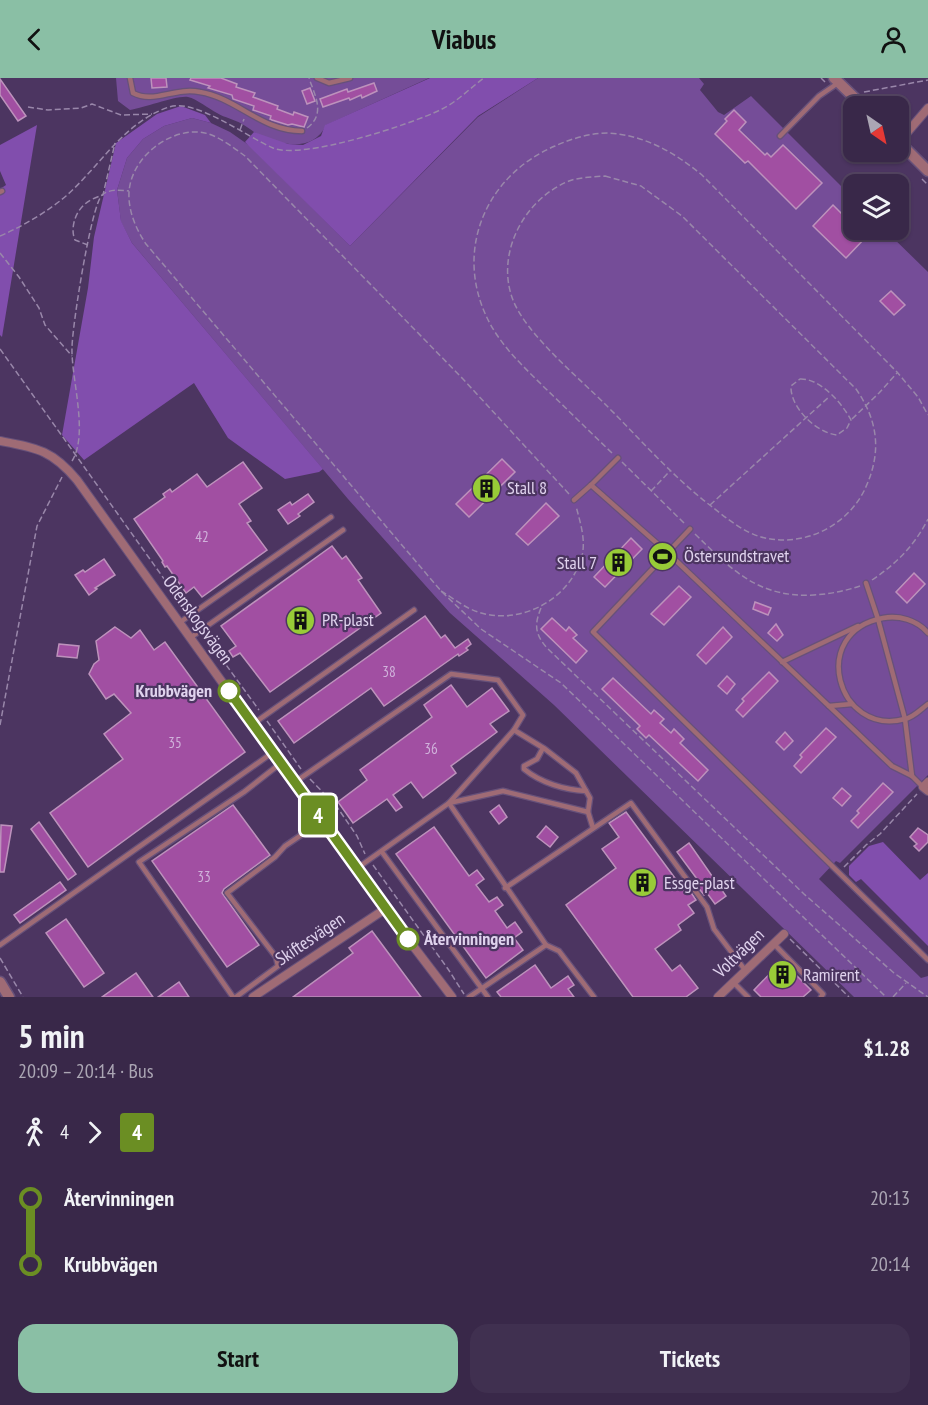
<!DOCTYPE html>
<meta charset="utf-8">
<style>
:root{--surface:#392849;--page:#403050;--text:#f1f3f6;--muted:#aba6b4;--line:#534461;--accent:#8abfa5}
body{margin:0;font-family:"PT Sans Narrow",sans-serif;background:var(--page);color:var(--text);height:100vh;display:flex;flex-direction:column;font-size:22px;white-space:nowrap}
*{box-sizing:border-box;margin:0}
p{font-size:20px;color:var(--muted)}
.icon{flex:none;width:33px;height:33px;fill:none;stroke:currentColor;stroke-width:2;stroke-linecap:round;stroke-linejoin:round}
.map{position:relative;height:919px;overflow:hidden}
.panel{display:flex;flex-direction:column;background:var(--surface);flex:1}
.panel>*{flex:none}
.badge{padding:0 12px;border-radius:4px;font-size:21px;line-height:39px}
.needle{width:39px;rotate:146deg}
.fabs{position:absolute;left:843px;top:18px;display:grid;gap:12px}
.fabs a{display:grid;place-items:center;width:66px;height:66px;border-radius:12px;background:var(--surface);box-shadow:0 2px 4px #0004,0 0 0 2px var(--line);font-size:30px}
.map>.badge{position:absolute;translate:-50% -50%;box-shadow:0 0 0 3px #fff}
.legs{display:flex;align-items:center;gap:9px;height:66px;padding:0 18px;font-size:20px}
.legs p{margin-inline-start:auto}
.overview{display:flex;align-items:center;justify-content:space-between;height:102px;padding:0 18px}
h1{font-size:33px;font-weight:700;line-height:45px}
.cta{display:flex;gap:12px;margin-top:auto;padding:12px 18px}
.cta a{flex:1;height:69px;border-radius:18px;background:var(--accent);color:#111;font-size:24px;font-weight:700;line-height:69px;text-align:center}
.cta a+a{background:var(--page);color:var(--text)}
ul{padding:0 18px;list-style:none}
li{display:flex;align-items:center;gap:21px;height:66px;font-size:22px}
li i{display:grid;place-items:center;width:9px;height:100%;margin:0 8px;background:currentColor}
li i::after{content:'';width:15px;height:15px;margin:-8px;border:4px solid;border-radius:50%;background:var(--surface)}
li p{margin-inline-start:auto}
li:first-child i{background:linear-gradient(#0000 50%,currentColor 0)}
li:last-child i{background:linear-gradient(currentColor 50%,#0000 0)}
header{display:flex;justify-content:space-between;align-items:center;height:78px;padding:0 18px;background:var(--accent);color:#111;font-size:27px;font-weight:700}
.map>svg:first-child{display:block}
</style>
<header><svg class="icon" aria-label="back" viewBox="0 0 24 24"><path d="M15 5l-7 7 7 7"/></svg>Viabus<svg class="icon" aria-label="person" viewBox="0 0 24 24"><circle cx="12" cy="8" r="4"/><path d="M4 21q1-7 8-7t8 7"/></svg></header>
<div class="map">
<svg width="928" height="919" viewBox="0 0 928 919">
<rect width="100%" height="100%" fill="#4c3561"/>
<g fill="#754d98">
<path d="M116 0H429L326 47C313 76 277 67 254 54 250 51 246 48 242 46 234 41 225 40 217 35 209 31 197 21 188 19 177 17 144 30 130 32L118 23Z"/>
<path d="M538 0H699L704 6 700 12 718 34 724 37 751 18 853 120 854 152H885L928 194V697L840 785 836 783 819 801 921 900 928 898V919H854L554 627 450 535 348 421 132 165 121 144 117 112 127 80 143 61 164 48 192 40 211 45 230 54 250 68 350 168 478 39Z"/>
</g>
<g fill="#814ead">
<path d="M430 0H538L478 38 350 168 245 64 254 54 288 66 303 67 321 58 325 47Z"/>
<path d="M181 28 205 37 211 45 192 40 164 48 143 61 127 80 117 112 121 143 132 165 323 391 319 394 285 401 228 360 194 305 84 382 62 357 88 210 94 159 116 65 157 36Z"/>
<path d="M37 47 2 259 0 257V111L6 107 0 93V67Z"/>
<path d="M883 764 920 802 928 795V868L861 801 856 804 849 797V788L869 768Z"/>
</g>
<g fill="#a14fa2" stroke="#bd92bc" stroke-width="1.5">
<path d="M151 0H166L167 9 152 10Z"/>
<path d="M191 0H221L237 6 236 9 255 15 253 19 278 28 277 31 293 37 294 34 308 39 304 49 292 46 288 47 272 42 270 41 271 38 253 32 254 28 233 21 232 17 208 10 210 8 190 2Z"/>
<path d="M0 1 26 38 18 43 0 17Z"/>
<path d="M374 5 377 13 362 20 361 17 350 22 349 20 323 29 320 21 347 11 348 14Z"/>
<path d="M310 10 315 23 307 26 302 13Z"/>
<path d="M734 32 746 44 739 52 765 77 767 75 771 79 783 67 822 105 796 131 748 83 745 85 715 56 727 43 725 41Z"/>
<path d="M833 127 845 139 854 131V152H858L866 159 846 180 813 148Z"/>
<path d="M891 213 905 227 894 237 880 223Z"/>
<path d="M502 381 515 394 469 439 456 426Z"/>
<path d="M243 384 262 410 239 426 251 443 247 445 267 472 202 519 194 509 186 515 167 488 165 489 162 484 163 483 134 441 165 419 163 416 170 411 172 414 197 396 207 409Z"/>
<path d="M308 416 314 424 298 436 300 438 288 446 278 432 290 424 292 427Z"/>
<path d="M546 425 559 438 528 467 516 456Z"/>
<path d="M631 460 642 471 605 509 594 499Z"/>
<path d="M332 468 342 481 346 478 362 500 358 502 381 535 270 614 240 575 233 579 229 573 236 568 221 548Z"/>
<path d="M104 481 115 497 95 510 97 511 89 517 75 497 83 492 85 494Z"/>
<path d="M914 495 925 506 907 525 896 514Z"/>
<path d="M679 508 691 519 664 547 651 536Z"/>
<path d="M755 524 771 530 768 537 753 531Z"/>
<path d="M425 538 441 560 445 557 455 570 468 561 471 566 466 570 468 572 459 578 458 576 384 628 371 610 294 665 278 643Z"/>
<path d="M552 540 566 553 569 549 577 557 573 560 587 573 576 585 541 551Z"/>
<path d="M776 546 783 557 777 563 768 555Z"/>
<path d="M115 549 131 560 140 552 154 572 165 564 245 674 88 789 50 735 123 681 104 656 131 635 114 616 106 621 89 596 94 586 99 582 96 563Z"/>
<path d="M723 549 732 559 706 586 697 577Z"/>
<path d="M59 566 79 568 77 580 57 578Z"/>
<path d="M769 594 778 603 743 639 736 632 744 623 742 621Z"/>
<path d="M727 598 735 606 727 616 718 608Z"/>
<path d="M613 600 651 636 654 632 664 641 660 645 671 655 674 651 684 661 680 665 708 692 698 703 649 657 646 660 637 651 640 648 602 611Z"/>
<path d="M451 607 467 629 492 610 509 633 490 646 497 654 451 688 456 695 423 720 411 704 393 717 402 729 396 733 387 721 353 745 338 724 367 702 360 692 432 639 424 627Z"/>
<path d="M826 650 836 659 801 695 794 688 802 679 800 677Z"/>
<path d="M785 654 793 663 784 672 776 664Z"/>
<path d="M883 705 893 714 858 750 851 743 859 735 857 733Z"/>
<path d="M842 710 851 718 842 728 833 720Z"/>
<path d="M233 727 270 777 224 811 222 815 259 867 227 889 152 783Z"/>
<path d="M499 727 507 739 499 746 490 734Z"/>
<path d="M626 734 686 815 690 813 696 822 688 827 694 835 678 847 681 852 655 871 672 893 680 887 698 910 686 919H633L566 827 616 790 602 771 619 759 609 745Z"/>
<path d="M39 744 76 796 68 802 31 751Z"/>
<path d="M1 747 12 748 4 794H0Z"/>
<path d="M546 748 558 759 550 769 537 759Z"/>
<path d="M434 749 469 798 477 792 484 801 476 807 489 824 497 819 503 827 495 833 507 850 515 844 522 854 514 860 523 872 486 900 396 776Z"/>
<path d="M918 750 928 757V764L919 773 914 768 917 766 910 759Z"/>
<path d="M689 765 726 818 715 826 707 815 704 817 697 808 700 805 677 774Z"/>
<path d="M60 804 66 812 20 845 14 837Z"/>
<path d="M66 841 104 895 84 909 46 855Z"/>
<path d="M372 853 421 919H293L353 875 349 870Z"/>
<path d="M782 883 811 912 803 919H761L754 912Z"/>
<path d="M535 887 551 910 568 898 574 907 568 911 574 919H501L497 914Z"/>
<path d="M136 895 153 919H102Z"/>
<path d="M179 904 189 919H158Z"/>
</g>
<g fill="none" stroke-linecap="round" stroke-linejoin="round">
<defs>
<g id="service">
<path d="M130 0 133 15C154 26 174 9 200 14 237 20 261 53 302 53"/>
<path d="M317 0 329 5 350 0"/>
<path d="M780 58 819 18 838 5"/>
<path d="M0 114 2 113"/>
<path d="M618 380 591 407 668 475 892 688 912 698 923 709"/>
<path d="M574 422 591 407"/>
<path d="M690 451 593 554 928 882"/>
<path d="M866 505 878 541 905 641 912 698"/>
<path d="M179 545 331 439"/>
<path d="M928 555C917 542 899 537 883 540 808 554 837 659 905 641 914 639 921 631 928 626"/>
<path d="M190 560 343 452"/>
<path d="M782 584 858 548"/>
<path d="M829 628 852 626"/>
<path d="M253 646 414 532"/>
<path d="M514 652 545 671 576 695 590 720 588 734 593 750"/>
<path d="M543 670 537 681 524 688V691C541 705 565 712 586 713"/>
<path d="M295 704 451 596 498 602 523 637 514 652 449 725 356 791"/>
<path d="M382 774 488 919"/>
<path d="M505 810 631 725 707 829 714 851 745 892"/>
<path d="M774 866 823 916 821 919"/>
<path d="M0 867 272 675"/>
<path d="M546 867 559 873 594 919"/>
<path d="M733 904 748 919"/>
<path d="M233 919 139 784 244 714 281 685"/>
<path d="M236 919 278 888 276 879 227 815 275 779 285 768 322 743"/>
<path d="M469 919 546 867 449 725 503 713 588 734"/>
</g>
<g id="minor">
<path d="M899 64 928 30"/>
<path d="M0 363C37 370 52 372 77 402L385 831 452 919"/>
<path d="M928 704 923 709 928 713"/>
<path d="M253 919 385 831"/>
<path d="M718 919 784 856"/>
</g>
<g id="tertiary">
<path d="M834 0 863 28"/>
<path d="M898 63 928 93"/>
<path d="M0 904 9 919"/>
</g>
</defs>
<use href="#service" stroke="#67517a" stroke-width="7"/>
<use href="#minor" stroke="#67517a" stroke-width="10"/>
<use href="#tertiary" stroke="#67517a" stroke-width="13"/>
<g stroke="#9987aa" stroke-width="1.5" stroke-dasharray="6 3" stroke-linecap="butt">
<path d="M821 0 825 4"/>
<path d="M864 14 928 2"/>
<path d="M28 29 48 32 81 30 92 26 121 37 152 36"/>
<path d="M307 50C326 36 315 18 309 0"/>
<path d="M240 52 244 41"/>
<path d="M605 98 641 108 682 138 856 311C879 344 882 376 864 413 845 450 801 470 761 459 743 454 725 439 711 428 673 399 640 361 606 327 580 301 526 256 513 222 495 176 524 121 569 103 580 99 593 99 605 98Z"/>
<path d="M922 101 928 107"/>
<path d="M0 158C23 148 47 134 66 118 100 88 124 44 169 29 195 20 247 59 273 70 302 82 409 47 440 32 456 25 470 10 484 0"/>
<path d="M88 167 75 162C70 151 75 134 85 126 89 122 97 119 103 117L115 65"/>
<path d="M0 175 19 199 39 230 45 247 72 278"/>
<path d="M0 271 187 533"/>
<path d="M800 301C820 300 842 325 851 342L847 350 837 357C817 355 790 330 791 308Z"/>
<path d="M852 341 879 315 897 295"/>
<path d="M612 375C590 354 568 332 546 311 523 288 497 265 484 233 456 166 489 96 555 68 571 61 589 55 608 55 644 57 674 74 702 97L897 294 918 319 928 337"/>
<path d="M72 383C89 356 71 300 72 270 72 249 91 128 102 117 109 111 120 112 129 113"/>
<path d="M622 384 685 446"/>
<path d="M651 413 670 393"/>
<path d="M569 416 463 301 245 78C231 68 213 53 195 54 164 54 131 82 129 114 128 133 136 151 146 166L441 513 481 551 561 605 886 919"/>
<path d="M710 427 830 318"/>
<path d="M695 456C732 492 758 520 814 517 830 516 845 513 860 508"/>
<path d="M872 502C896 486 915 467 928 441"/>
<path d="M441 513C453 520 465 530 478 534 520 548 570 522 582 478 586 461 580 444 576 428"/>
<path d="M541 530C534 547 535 556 547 570L804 816 894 895 928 919"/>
<path d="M205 558 259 632"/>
<path d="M267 643 301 691"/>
<path d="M0 647 37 448 62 399"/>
<path d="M310 701 337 729 357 758 365 776"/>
<path d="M373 787 448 891 464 916"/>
<path d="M844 789 866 767 880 756 917 716"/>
<path d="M790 861 849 919"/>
<path d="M0 880 23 919"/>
<path d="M893 919 906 905"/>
</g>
<use href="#service" stroke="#9f6b75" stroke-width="4.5"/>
<use href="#minor" stroke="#9f6b75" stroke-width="8"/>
<use href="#tertiary" stroke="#9f6b75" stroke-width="10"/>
</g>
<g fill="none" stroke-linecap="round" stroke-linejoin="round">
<defs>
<path id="line-1" d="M229 613 408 861"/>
</defs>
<use href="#line-1" stroke="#fff" stroke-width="14"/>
<use href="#line-1" stroke="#6b8e23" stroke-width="9"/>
</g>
<defs>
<symbol id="building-disc" viewBox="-11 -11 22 22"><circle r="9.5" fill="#98cb37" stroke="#4c3561"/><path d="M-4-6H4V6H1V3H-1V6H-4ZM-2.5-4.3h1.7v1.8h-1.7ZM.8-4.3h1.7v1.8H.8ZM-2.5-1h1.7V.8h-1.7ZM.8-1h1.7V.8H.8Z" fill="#111"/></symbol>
<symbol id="stadium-disc" viewBox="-11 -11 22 22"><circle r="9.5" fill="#98cb37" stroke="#4c3561"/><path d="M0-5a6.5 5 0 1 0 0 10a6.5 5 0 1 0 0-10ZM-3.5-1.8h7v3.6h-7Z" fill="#111"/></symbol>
</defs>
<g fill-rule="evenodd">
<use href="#building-disc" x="470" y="394" width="33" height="33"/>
<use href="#stadium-disc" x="646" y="462" width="33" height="33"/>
<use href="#building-disc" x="602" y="468" width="33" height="33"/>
<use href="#building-disc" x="284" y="526" width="33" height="33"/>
<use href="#building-disc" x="626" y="788" width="33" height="33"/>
<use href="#building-disc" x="766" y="880" width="33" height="33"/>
</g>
<g fill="#fff" stroke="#6b8e23" stroke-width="3">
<circle cx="229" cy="613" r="10"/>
<circle cx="408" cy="861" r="10"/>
</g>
<g text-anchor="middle" stroke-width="4.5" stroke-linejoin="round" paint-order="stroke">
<g font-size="15" fill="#d0b2db">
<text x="202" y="464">42</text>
<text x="389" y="599">38</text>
<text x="175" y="670">35</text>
<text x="431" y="676">36</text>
<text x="204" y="804">33</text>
</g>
<g font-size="18" fill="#e0d3ee" stroke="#4c3561" text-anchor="start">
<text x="507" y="416">Stall 8</text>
<text x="684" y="484">Östersundstravet</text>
<text x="597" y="491" text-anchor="end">Stall 7</text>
<text x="322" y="548">PR-plast</text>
<text x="664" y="811">Essge-plast</text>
<text x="803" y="903">Ramirent</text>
</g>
<g font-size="18" fill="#e0d3ee" stroke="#4c3561">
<text transform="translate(198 542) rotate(54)" y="6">Odenskogsvägen</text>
<text transform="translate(310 861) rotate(-34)" y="6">Skiftesvägen</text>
<text transform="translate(739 875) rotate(-44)" y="6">Voltvägen</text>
</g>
<g font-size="18" font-weight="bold" fill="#e0d3ee" stroke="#4c3561" text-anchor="end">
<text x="212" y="619">Krubbvägen</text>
<text x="424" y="867" text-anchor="start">Återvinningen</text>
</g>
</g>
</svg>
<div class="fabs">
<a><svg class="needle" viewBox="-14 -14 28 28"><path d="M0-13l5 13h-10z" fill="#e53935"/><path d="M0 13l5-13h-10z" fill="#aba6b4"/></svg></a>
<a><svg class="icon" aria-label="layers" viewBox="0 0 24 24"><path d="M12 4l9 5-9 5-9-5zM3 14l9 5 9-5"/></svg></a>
</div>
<b class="badge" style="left:318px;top:737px;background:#6b8e23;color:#fff">4</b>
</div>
<section class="panel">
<div class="overview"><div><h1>5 min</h1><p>20:09 – 20:14 · Bus</p></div><b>$1.28</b></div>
<div class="legs"><svg class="icon" aria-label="walk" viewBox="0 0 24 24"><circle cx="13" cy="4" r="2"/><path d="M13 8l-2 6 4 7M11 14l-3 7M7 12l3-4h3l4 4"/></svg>4<svg class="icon" aria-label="forward" viewBox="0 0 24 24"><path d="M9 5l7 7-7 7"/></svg><b class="badge" style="background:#6b8e23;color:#fff">4</b></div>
<ul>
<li><i style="color:#6b8e23"></i><b>Återvinningen</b><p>20:13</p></li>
<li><i style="color:#6b8e23"></i><b>Krubbvägen</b><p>20:14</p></li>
</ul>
<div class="cta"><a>Start</a><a>Tickets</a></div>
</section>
